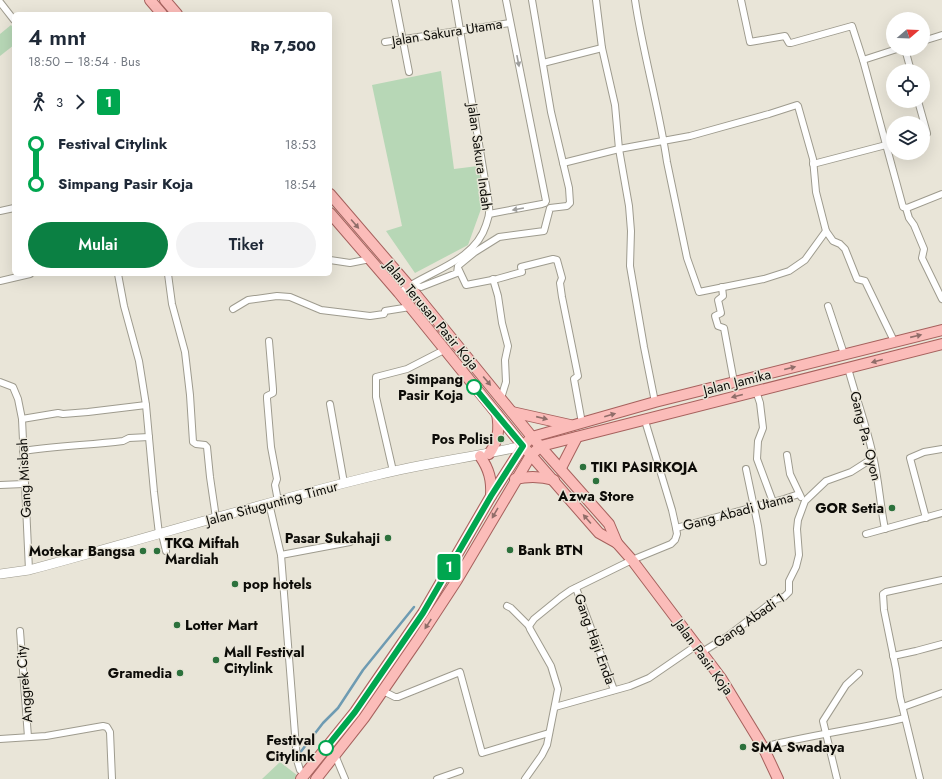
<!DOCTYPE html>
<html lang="id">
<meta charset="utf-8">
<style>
:root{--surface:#fff;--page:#f2f2f3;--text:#1f2937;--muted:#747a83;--accent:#0b8043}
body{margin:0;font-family:Jost,sans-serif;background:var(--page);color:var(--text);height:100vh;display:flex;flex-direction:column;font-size:15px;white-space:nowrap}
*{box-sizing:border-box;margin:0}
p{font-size:13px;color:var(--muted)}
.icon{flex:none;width:22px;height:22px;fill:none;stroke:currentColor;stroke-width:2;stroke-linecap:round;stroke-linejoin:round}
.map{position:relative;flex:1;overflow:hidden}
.panel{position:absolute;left:12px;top:12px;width:320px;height:264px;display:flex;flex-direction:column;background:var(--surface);border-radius:6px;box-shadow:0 4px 16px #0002}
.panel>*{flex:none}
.badge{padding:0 8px;border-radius:3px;font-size:14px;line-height:26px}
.needle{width:26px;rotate:71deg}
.tools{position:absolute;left:886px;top:12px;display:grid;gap:8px}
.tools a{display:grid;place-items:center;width:44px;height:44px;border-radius:50%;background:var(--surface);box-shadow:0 4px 16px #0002;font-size:20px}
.map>.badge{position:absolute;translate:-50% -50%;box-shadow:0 0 0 2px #fff}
.legs{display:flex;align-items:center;gap:6px;height:44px;padding:0 16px;font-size:13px}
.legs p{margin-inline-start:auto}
.summary{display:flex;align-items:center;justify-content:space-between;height:68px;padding:0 16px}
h1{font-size:22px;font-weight:600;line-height:30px}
.button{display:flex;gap:8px;margin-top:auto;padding:8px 16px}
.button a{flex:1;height:46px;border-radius:24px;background:var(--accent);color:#fff;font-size:16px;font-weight:600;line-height:46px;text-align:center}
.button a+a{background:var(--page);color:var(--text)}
ul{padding:0 16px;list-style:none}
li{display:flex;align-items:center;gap:14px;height:40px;font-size:15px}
li i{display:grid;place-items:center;width:6px;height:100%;margin:0 5px;background:currentColor}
li i::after{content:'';width:10px;height:10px;margin:-5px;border:3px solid;border-radius:50%;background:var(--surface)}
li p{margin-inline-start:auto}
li:first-child i{background:linear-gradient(#0000 50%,currentColor 0)}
li:last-child i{background:linear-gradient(currentColor 50%,#0000 0)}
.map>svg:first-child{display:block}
</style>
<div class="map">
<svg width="942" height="779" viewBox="0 0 942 779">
<rect width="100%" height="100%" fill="#e9e5d8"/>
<g fill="#b7d7b6">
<path d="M11 25 14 29V45L0 56V34Z"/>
<path d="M441 71 454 169 478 166 483 194 481 209 468 245 415 273 386 231 402 226 372 85Z"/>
<path d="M280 762 302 779H262Z"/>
</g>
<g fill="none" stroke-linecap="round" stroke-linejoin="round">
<path stroke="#6e9bb2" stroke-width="2.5" d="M299 754 323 723 338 708 363 670 414 607"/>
<defs>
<g id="street">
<path d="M395 0 409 72"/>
<path d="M596 0 602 48 615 105 619 149 629 206 631 231 630 266 644 347 655 402"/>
<path d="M741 0 750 42 785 36 789 43H791L852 26 863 60 903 207 907 208 942 194"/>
<path d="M0 2 14 20"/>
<path d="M923 41 942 35"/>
<path d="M385 42 510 23"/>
<path d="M905 49 911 71"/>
<path d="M863 60 897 49"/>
<path d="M543 63 602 48"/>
<path d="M918 101 927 133"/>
<path d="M563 163 619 149 690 136 769 114 797 105 798 106 813 159 816 192 826 231 805 260 789 271 764 279 699 292 687 258 667 162C659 107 643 54 635 0"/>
<path d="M813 164 886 145"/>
<path d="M906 208 909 218 914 225 924 249 922 258 942 299"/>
<path d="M0 211 14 208"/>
<path d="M489 214 542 204 545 203 546 201 506 0"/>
<path d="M826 231 833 241 840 244 845 249 857 279 865 281 894 341"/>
<path d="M330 260 350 263 370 259"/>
<path d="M458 268 466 285 497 279 522 272 521 267 553 259 557 260 562 278 560 283 562 297 578 376 574 379 582 423"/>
<path d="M118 274 124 306 139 361 146 405 154 492 159 534"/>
<path d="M168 274 172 304 185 352 190 395 193 442 196 444 205 445 207 447 210 477 216 518"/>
<path d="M493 279 498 296 502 323 508 346 505 360 506 382 501 398"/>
<path d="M0 281 30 274"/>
<path d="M412 284 421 287 457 273 458 266 475 252 499 237 544 231 550 208 567 206 570 203 569 188 551 112 532 0"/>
<path d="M722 287 723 296 718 300 721 313 715 316 718 326 724 328 734 382"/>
<path d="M399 293C427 271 474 263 486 225 487 221 489 217 489 213 490 206 488 199 487 192L455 0"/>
<path d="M828 306 844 354"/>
<path d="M233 309 248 300 277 296 290 297 321 310 370 316 384 314 385 311 410 307"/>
<path d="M269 341 273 389V393L267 396V399L271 447 277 479 275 485 278 501"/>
<path d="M848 368C856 398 867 427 873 456 879 480 880 505 885 529"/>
<path d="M0 382 13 387 18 399 22 419 29 570"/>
<path d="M756 391 760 403 763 428 758 441 757 459 773 502"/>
<path d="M330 404 344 483"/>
<path d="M22 419 58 413 63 414 88 412 146 405"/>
<path d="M23 451C56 446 90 445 123 441L129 438 149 437"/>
<path d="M787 455 790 474 801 497"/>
<path d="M746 469 758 526 763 562"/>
<path d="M393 471 376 397V377L407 369 444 350"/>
<path d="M0 485 24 484"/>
<path d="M269 503 281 555 350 542"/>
<path d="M926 518 910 458 924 452 942 449"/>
<path d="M676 528 784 499 799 494"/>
<path d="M162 534 166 551"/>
<path d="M866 534 942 513"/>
<path d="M281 555 297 760 300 770 305 775"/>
<path d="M576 588 614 690"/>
<path d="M507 606 511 608 529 626"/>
<path d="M20 631 28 737"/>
<path d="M702 652 728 636 776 599 784 597 789 592V581L796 567 799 555 797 529 798 520 805 501 826 481 851 472 873 458"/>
<path d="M893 656 916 651 942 644"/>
<path d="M383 691 395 697H398L460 672 482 753 549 733"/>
<path d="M555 707 630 686 649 678 697 645"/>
<path d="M903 707 942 693"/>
<path d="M0 739 46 736 103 726 107 727 110 732 112 779"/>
<path d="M763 747C810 735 858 729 905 718"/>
<path d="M335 755 345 779"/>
<path d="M437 779 460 771"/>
<path d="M525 779 542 755 547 745 558 689 551 666 530 629 529 626 534 619 561 597 571 590 632 560 671 544 675 540 677 534 676 528 672 510 646 424 643 420"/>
<path d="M837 779 823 721 846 685 859 673"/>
<path d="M920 779 900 697 896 669 884 610 883 594 886 592 942 580"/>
</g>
<path id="secondary" d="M0 574 29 570C145 539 260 503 377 475 425 463 474 457 523 446"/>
<g id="primary">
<path d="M150 0 162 14"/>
<path d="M165 0 177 14"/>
<path d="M330 194 409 286 532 437 609 524 617 543"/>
<path d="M330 213 399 293 523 446 599 533 617 543 632 560 721 678 763 747 778 779"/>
<path d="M512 412 570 425"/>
<path d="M489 454C498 441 500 430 497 414"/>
<path d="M480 456C489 469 492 480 491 496"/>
<path d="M561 468 577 437"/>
<path d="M515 479C529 476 540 476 554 480"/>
<path d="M301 779 355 712 423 613 491 496 523 446 532 437 655 402 942 330"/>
<path d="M316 779 364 718 419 638 457 580 531 455 541 446 942 344"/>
</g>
</defs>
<use href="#street" stroke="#9e9b8e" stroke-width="8"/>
<use href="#secondary" stroke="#9e9b8e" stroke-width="10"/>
<use href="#primary" stroke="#a6615d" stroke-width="12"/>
<use href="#street" stroke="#fff" stroke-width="6"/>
<use href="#secondary" stroke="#fff" stroke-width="9"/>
<use href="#primary" stroke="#fbbcb9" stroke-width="10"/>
</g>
<defs><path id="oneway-solid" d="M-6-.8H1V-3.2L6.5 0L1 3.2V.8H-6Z"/></defs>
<g fill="#9e9e9c">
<use href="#oneway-solid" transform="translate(518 61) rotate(79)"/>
<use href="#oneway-solid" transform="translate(518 209) rotate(170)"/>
</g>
<g fill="#906d69">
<use href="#oneway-solid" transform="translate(355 224) rotate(49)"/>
<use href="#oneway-solid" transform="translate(916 336) rotate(-13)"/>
<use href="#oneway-solid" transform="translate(877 361) rotate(165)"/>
<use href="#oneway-solid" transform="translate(790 368) rotate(-14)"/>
<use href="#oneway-solid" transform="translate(487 381) rotate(50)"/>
<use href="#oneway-solid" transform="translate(737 396) rotate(166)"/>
<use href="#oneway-solid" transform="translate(610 415) rotate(-16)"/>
<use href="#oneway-solid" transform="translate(542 418) rotate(13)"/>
<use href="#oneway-solid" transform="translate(495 513) rotate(120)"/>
<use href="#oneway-solid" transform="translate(587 519) rotate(-131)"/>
<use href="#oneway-solid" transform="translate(428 624) rotate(123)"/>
</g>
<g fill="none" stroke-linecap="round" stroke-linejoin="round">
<defs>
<path id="line-1" d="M326 748 355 712 423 613 491 496 523 446 474 387"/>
</defs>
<use href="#line-1" stroke="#fff" stroke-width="9"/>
<use href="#line-1" stroke="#00a64f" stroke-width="6"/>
</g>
<g fill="#fff" stroke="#00a64f" stroke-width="2">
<circle cx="474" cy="387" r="7"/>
<circle cx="326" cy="748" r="7"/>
</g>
<g fill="#2c713c" stroke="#e9e5d8" stroke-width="1.5">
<circle cx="501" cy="439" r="4"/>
<circle cx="583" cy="467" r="4"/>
<circle cx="596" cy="481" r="4"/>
<circle cx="892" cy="508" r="4"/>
<circle cx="388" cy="538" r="4"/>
<circle cx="510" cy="550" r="4"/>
<circle cx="143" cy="551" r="4"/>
<circle cx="157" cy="551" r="4"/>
<circle cx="235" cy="584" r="4"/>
<circle cx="177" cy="625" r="4"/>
<circle cx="216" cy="660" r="4"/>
<circle cx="180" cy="673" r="4"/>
<circle cx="743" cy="747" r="4"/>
</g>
<g text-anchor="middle" stroke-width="3" stroke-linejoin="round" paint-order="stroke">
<g font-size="14" fill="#0d0c08" stroke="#e9e5d8">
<text transform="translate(447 32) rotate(-9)" y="5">Jalan Sakura Utama</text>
<text transform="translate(480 157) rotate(82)" y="5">Jalan Sakura Indah</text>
<text transform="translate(432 315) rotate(50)" y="5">Jalan Terusan Pasir Koja</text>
<text transform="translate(737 382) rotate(-14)" y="5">Jalan Jamika</text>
<text transform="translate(866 436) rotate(76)" y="5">Gang Pa. Oyon</text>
<text transform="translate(24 478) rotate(-93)" y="5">Gang Misbah</text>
<text transform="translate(272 503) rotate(-15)" y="5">Jalan Situgunting Timur</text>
<text transform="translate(738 511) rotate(-15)" y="5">Gang Abadi Utama</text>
<text transform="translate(749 620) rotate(-35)" y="5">Gang Abadi 1</text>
<text transform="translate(595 639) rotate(70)" y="5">Gang Haji Enda</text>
<text transform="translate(704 657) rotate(54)" y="5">Jalan Pasir Koja</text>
<text transform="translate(24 684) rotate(-95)" y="5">Anggrek City</text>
</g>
<g font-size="14" font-weight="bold" fill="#0d0c08" stroke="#e9e5d8" text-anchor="end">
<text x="463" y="384">Simpang<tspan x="463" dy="16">Pasir Koja</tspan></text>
<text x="315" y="745">Festival<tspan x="315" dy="16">Citylink</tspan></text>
</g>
<g font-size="14" font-weight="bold" fill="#0d0c08" stroke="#e9e5d8" text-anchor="start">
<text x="493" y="444" text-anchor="end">Pos Polisi</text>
<text x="591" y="472">TIKI PASIRKOJA</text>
<text x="596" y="501" text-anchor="middle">Azwa Store</text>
<text x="884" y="513" text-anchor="end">GOR Setia</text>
<text x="380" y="543" text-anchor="end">Pasar Sukahaji</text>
<text x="165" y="548">TKQ Miftah<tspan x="165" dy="16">Mardiah</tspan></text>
<text x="518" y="555">Bank BTN</text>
<text x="135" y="556" text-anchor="end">Motekar Bangsa</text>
<text x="243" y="589">pop hotels</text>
<text x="185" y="630">Lotter Mart</text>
<text x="224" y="657">Mall Festival<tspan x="224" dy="16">Citylink</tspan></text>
<text x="172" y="678" text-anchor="end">Gramedia</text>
<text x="751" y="752">SMA Swadaya</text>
</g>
</g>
</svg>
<div class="tools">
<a><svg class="needle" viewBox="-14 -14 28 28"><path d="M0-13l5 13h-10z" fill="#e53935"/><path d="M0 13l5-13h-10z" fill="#747a83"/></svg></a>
<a><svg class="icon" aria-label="locate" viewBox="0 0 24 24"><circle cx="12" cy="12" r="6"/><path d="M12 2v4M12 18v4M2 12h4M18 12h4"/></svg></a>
<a><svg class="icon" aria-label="layers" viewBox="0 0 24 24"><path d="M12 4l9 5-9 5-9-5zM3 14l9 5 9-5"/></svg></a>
</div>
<b class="badge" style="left:449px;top:567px;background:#00a64f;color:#fff">1</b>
<section class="panel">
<div class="summary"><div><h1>4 mnt</h1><p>18:50 – 18:54 · Bus</p></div><b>Rp 7,500</b></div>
<div class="legs"><svg class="icon" aria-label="walk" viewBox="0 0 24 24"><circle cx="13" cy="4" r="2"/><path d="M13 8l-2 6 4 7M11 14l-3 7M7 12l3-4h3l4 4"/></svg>3<svg class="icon" aria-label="forward" viewBox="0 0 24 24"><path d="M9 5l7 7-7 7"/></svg><b class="badge" style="background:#00a64f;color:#fff">1</b></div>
<ul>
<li><i style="color:#00a64f"></i><b>Festival Citylink</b><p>18:53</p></li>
<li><i style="color:#00a64f"></i><b>Simpang Pasir Koja</b><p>18:54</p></li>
</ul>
<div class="button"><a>Mulai</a><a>Tiket</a></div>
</section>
</div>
